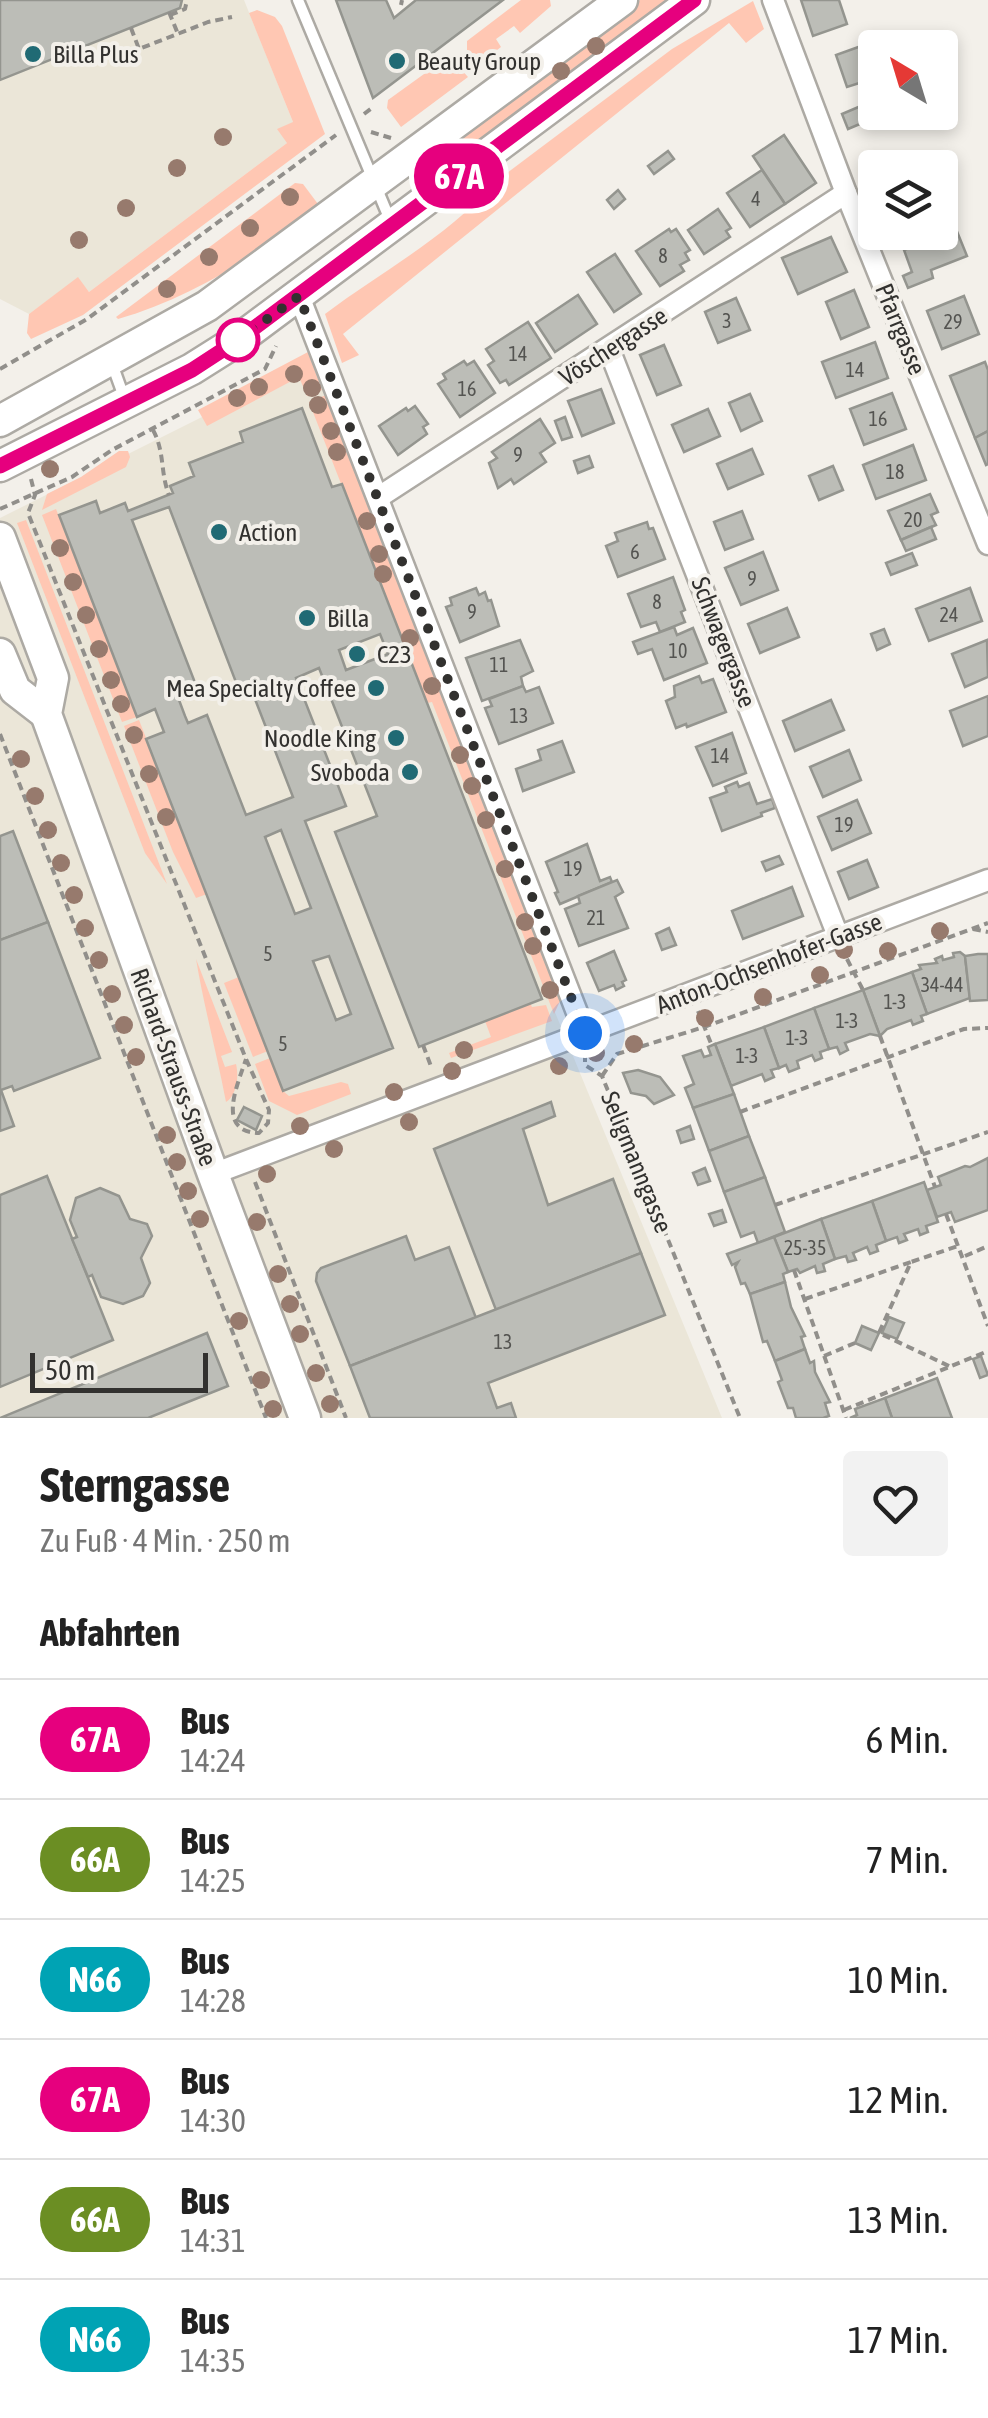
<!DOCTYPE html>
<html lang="de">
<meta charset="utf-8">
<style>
:root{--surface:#fff;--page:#f2f2f2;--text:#222;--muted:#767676;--line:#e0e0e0}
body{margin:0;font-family:"Asap Condensed",sans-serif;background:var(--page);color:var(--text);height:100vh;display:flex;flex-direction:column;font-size:38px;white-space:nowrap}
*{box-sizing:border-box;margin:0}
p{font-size:32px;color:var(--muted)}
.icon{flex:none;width:55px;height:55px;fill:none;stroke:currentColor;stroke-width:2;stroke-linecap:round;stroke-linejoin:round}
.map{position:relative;height:1418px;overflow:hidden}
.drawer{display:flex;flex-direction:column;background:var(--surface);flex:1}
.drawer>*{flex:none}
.badge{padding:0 20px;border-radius:32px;font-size:35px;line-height:65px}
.needle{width:65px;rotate:322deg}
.buttons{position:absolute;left:858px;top:30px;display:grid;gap:20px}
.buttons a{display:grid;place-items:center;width:100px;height:100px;border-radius:10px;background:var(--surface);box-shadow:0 5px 15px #0003;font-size:50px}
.scale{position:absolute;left:30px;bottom:25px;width:178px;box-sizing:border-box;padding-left:10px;border:5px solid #32312f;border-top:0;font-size:28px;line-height:35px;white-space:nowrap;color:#32312f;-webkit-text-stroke:8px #f3f0ea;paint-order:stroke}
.you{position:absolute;width:50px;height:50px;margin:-25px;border:8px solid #fff;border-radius:50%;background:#1a73e8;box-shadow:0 0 0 15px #1a73e833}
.map>.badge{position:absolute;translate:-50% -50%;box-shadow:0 0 0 5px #fff}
h2{padding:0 40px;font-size:38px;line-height:90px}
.round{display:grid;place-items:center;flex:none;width:105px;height:105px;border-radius:10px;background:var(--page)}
.overview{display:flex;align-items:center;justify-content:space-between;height:170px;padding:0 40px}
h1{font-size:48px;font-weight:700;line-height:75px}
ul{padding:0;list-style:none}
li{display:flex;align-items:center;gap:30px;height:120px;padding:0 40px;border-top:2px solid var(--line)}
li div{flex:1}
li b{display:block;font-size:38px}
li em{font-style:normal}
li .badge{min-width:110px;font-weight:700;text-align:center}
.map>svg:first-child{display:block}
</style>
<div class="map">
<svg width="988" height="1418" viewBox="0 0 988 1418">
<rect width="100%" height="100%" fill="#f3f0ea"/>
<g fill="#ebe6d8">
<path d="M0 0H244L293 122 287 143 89 292 78 278 29 314 0 299Z"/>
<path d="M312 362 552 1005 722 1418H0V518Z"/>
</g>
<g fill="#ffc7b3">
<path d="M521 0H550L551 6 520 33 514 26 496 39 501 47 488 57 477 59 467 50V41Z"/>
<path d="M640 0H671L448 167 437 152Z"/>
<path d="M753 1 764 29 746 43 729 23 343 334 359 355 342 363 325 314C382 271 448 237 495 182L672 49Z"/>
<path d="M257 10 275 17 282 26 325 134 83 315 31 339 27 333 29 314 78 277 89 292 287 143 277 129 293 122 249 13Z"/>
<path d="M449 56 468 77 401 127 387 108 388 100Z"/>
<path d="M295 183 303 184 321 208C257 254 195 297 118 319L116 317Z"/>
<path d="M308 352 322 390 307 396 299 377 207 426 198 410Z"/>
<path d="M326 395 561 999 554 1014 432 702 427 703 309 402Z"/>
<path d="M119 451H128L130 457 126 467 42 510 47 494 81 477Z"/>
<path d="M56 509 125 688 137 717 122 722 42 515Z"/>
<path d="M26 520 167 884 145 853 17 523Z"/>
<path d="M139 720 207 894 196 898 173 852 124 726Z"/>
<path d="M196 959 232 1052 221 1056 225 1067 236 1064C239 1076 237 1095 226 1102 217 1054 204 1007 196 959Z"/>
<path d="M239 977 268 1051 253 1057 224 983Z"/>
<path d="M530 1003 532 1007 546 1005 552 1021 451 1058 449 1053 491 1037 485 1021Z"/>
<path d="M270 1058 283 1091 289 1096 341 1082 348 1084 351 1094 297 1115 269 1101 255 1064Z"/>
</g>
<g fill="#bcbdb7" stroke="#94958f" stroke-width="2.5" fill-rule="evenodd">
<path d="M0 0H182L180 8 0 80Z"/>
<path d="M336 0H386L394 18 416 0H503L373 98Z"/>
<path d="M801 0H839L847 24 813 36Z"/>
<path d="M878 40 880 48H875V78L847 87 836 55Z"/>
<path d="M868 103 874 118 848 129 842 114Z"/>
<path d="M784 135 816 183 785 204 753 156Z"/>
<path d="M668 151 674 159 654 174 648 166Z"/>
<path d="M762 170 785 204 750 227 727 193Z"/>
<path d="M618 190 625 199 614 209 607 200Z"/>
<path d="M718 209 731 228 726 231 730 237 704 254 688 230Z"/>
<path d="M669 229 671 232 676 229 690 250 685 253 689 260 680 265 684 271 660 286 636 251Z"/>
<path d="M956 229 967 256 931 270 933 278 908 288 903 276 912 272 904 250Z"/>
<path d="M831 237 847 272 798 294 782 258Z"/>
<path d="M615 254 641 294 614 312 587 272Z"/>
<path d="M854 290 869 327 841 339 826 302Z"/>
<path d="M578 295 597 324 555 352 536 323Z"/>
<path d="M964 296 979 334 942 349 927 311Z"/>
<path d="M736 298 750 330 718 343 705 312Z"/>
<path d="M528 322 551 358 509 385 506 380 500 383 488 365 494 361 486 349Z"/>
<path d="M875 342 888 378 836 398 822 362Z"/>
<path d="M664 345 681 385 657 395 640 355Z"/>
<path d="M464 361 467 365 474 361 495 393 460 417 438 384 446 379 443 374Z"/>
<path d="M985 362 988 370V431L975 438 950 376Z"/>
<path d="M601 389 614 423 582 436 568 401Z"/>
<path d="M892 393 906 429 864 445 850 409Z"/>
<path d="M750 394 762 421 741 431 729 403Z"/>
<path d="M415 406 428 424 423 427 427 434 398 455 379 426 406 408 408 411Z"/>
<path d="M302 408 332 487 342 484 542 999 419 1047 335 832 377 816 319 668 296 678 346 806 305 821 393 1048 283 1091 146 739 164 732 155 709 137 717 59 515 96 501 100 513 125 503 128 511 173 493 170 486 194 476 189 463 243 442 240 432ZM169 507 242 698 253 694 293 797 246 815 207 715 188 723 185 716 179 700 199 693 132 520ZM380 634 388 654 346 670 339 650ZM281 830 311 908 295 914 265 837ZM329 956 351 1014 336 1020 313 961Z"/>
<path d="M708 409 720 436 684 452 672 425Z"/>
<path d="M565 417 572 437 562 440 555 421Z"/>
<path d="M540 419 555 443 540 453 546 462 514 484 511 479 498 488 489 463 497 458 492 452Z"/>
<path d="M988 431V464L986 465 975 438Z"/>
<path d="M913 445 926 480 876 499 863 465Z"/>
<path d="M752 449 763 474 728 489 717 464Z"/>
<path d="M589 456 593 467 578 473 574 461Z"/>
<path d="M833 466 843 490 819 500 809 476Z"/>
<path d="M930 494 938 512 931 515 936 525 901 540 888 511Z"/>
<path d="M742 511 753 539 725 550 714 522Z"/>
<path d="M647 522 649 529 653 528 665 559 618 577 606 546 618 541 615 533Z"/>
<path d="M931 527 936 539 906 551 901 540Z"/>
<path d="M763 552 778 590 741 605 725 568Z"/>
<path d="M912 553 917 565 891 575 886 563Z"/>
<path d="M673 577 685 610 681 612 685 622 660 632 656 622 641 627 628 594Z"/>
<path d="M476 588 479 595 485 592 488 601 491 600 499 626 460 642 446 607 452 605 450 598Z"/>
<path d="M970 588 982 621 929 641 916 609Z"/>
<path d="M787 608 799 637 760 653 748 624Z"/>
<path d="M674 627 677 635 693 628 707 663 664 680 652 649 638 654 633 642Z"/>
<path d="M884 629 890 644 877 650 871 634Z"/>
<path d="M520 640 533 671 521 677 523 686 482 701 466 658Z"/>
<path d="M987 640 988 677 965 687 952 654Z"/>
<path d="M699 676 702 683 713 679 726 712 687 727 686 724 676 728 666 701 675 697 674 686Z"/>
<path d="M523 686 526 692 539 687 553 723 499 744 485 708 492 706 489 699Z"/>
<path d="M988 696V736L963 746 950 711Z"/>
<path d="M831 700 844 730 795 751 783 721Z"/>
<path d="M732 733 746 773 713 786 696 747Z"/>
<path d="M562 741 574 772 523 791 516 769 541 760 538 750Z"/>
<path d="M849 750 861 780 823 797 810 767Z"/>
<path d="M737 782 739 787 749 783 757 804 772 799 775 808 761 813 762 816 722 831 710 798 727 792 725 787Z"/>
<path d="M857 800 871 833 832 850 818 817Z"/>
<path d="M13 831 48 922 0 940V836Z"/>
<path d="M587 844 600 881 610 877 612 882 560 904 555 893 558 892 546 862Z"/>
<path d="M779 856 783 864 766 871 762 862Z"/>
<path d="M867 860 878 887 849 899 838 872Z"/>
<path d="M617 880 623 892 615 897 628 928 579 946 565 909 580 903 578 896Z"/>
<path d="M792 887 803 916 743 939 732 911Z"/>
<path d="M48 922 100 1058 14 1091 12 1086 1 1090 14 1126 0 1131V940Z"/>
<path d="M669 928 676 945 662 950 656 934Z"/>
<path d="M614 951 626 980 622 982 624 986 616 990 614 985 599 991 587 963Z"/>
<path d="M960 952 965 956 970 998 927 1014 912 972 921 969 919 965 937 963 935 959 942 956 943 960 954 957 953 953Z"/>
<path d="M978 954H988V1000L970 1001 965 956Z"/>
<path d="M912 972 927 1014 921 1016 923 1021 913 1025 911 1020 887 1029 880 1036 863 990Z"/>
<path d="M863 990 880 1036 870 1034 845 1043 848 1050 840 1054 837 1047 829 1049 814 1008Z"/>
<path d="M814 1008 829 1049 820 1052 822 1058 815 1061 812 1055 797 1061 799 1068 789 1072 786 1065 779 1068 764 1027Z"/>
<path d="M764 1027 779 1068 771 1070 774 1077 765 1081 762 1074 731 1086 715 1044Z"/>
<path d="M715 1044 734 1094 693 1108 685 1088 694 1084 683 1056 701 1050 704 1057 711 1055 708 1047Z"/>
<path d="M638 1070 660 1077 674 1095 654 1104 646 1096 631 1093 623 1073Z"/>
<path d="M734 1094 749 1136 709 1151 693 1108Z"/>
<path d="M551 1102 555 1116 523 1129 548 1205 613 1179 641 1253 496 1310 434 1149Z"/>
<path d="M244 1107 262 1116 256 1130 237 1120Z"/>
<path d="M690 1126 694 1139 681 1143 677 1131Z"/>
<path d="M749 1136 765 1177 724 1192 709 1151Z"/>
<path d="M988 1158V1210L955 1222 951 1212 937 1217 927 1190 941 1185 938 1177 965 1166 970 1167Z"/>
<path d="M705 1168 710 1181 698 1185 693 1173Z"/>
<path d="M47 1176 113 1340 0 1387V1195Z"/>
<path d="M765 1177 785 1232 758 1243 754 1232 741 1237 724 1192Z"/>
<path d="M924 1182 938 1222 926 1226 928 1232 920 1235 918 1229 904 1234 907 1240 899 1243 897 1237 886 1241 872 1201Z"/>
<path d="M100 1188 119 1196 130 1219 147 1224 152 1236 141 1258 150 1283 143 1296 123 1304 101 1297 92 1275 88 1277 72 1239 77 1237 70 1220 76 1198Z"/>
<path d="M872 1201 886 1241 876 1245 878 1251 870 1254 867 1247 853 1253 856 1260 848 1262 846 1256 835 1259 821 1219Z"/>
<path d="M722 1210 726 1222 714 1226 709 1214Z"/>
<path d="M821 1219 835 1259 823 1264 825 1271 817 1273 815 1266 800 1273 797 1269 788 1272 774 1237Z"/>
<path d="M406 1236 415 1260 449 1247 476 1318 350 1366 316 1281 317 1273 321 1268Z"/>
<path d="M774 1237 788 1272 783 1274 785 1282 750 1294 745 1283 741 1284 735 1267 738 1262 732 1265 727 1254Z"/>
<path d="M641 1253 665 1315 488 1383 497 1408 511 1403 516 1418H370L350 1366Z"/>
<path d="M785 1282 791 1307 805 1336 801 1337 805 1349 775 1361 767 1341 763 1342 750 1294Z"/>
<path d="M889 1317 904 1323 897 1339 882 1333Z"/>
<path d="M862 1326 879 1333 871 1350 855 1343Z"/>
<path d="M207 1333 228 1386 148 1418H0Z"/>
<path d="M805 1349 810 1363 814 1361 815 1372 830 1402 825 1403 829 1416 823 1418H796L793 1408H788L778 1382 782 1380 775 1361Z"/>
<path d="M981 1356 988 1375 980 1378 973 1359Z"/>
<path d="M937 1378 952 1418H892L885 1398Z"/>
<path d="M885 1398 892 1418H850L857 1415 855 1409Z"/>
</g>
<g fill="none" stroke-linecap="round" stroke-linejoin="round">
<defs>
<g id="service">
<path d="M298 0 390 220"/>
<path d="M111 361 124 397"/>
</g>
<g id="minor">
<path d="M773 0 846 193 988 544"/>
<path d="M299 296 585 1033"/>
<path d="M609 349 838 936"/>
<path d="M379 497 846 193"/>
<path d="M213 1174 988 880"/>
</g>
<g id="secondary">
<path d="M0 421 207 306 622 0"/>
<path d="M0 466 192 369 238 340 694 0"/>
<path d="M0 538 53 678 46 714 213 1174 305 1418"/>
<path d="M0 654 15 690 46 714"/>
</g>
</defs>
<use href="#service" stroke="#adaaa4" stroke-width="15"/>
<use href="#minor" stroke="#adaaa4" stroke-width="25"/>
<use href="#secondary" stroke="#adaaa4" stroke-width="35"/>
<g stroke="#918f8b" stroke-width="4" stroke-dasharray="8 5" stroke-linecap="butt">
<path d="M401 5 402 0"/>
<path d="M169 12 178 34"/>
<path d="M170 15 185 9 187 0"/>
<path d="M131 28 139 49 208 22 232 17"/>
<path d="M364 114 372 108"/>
<path d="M371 132 391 138"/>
<path d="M0 369 87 319 336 135"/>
<path d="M153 430C165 452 160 472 169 495"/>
<path d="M31 479 35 495 28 513 246 1059 269 1110 268 1123 259 1133C215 1132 238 1084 246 1059"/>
<path d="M0 509 72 477 112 450 265 369 276 346"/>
<path d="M0 734 266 1418"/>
<path d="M973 929 988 932"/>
<path d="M847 959 863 990"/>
<path d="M698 1011 712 1046"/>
<path d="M880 1036 935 1187"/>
<path d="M423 1045 432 1069"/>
<path d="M585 1054V1065L602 1076 740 1418"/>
<path d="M602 1076 617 1054 704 1027 988 923"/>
<path d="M740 1112 964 1029 988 1028"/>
<path d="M255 1182 346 1418"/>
<path d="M775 1205 988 1132"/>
<path d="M946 1214 988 1326"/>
<path d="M965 1256 988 1246"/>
<path d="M794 1270 846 1418"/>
<path d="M805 1299 911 1262"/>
<path d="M824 1356 855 1343"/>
<path d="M949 1366 879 1333 911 1262 958 1246"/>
<path d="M844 1410 988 1351"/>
</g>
<use href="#service" stroke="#fff" stroke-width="10"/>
<use href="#minor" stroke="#fff" stroke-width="20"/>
<use href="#secondary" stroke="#fff" stroke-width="30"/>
</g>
<g fill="#977a6d">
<circle cx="596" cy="46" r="9"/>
<circle cx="561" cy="71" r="9"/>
<circle cx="223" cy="137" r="9"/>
<circle cx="177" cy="168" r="9"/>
<circle cx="290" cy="197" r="9"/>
<circle cx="126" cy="208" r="9"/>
<circle cx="250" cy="228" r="9"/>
<circle cx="79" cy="240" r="9"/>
<circle cx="209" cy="257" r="9"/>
<circle cx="167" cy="289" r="9"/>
<circle cx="294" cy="374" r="9"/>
<circle cx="259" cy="387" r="9"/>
<circle cx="312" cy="388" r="9"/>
<circle cx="237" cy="398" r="9"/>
<circle cx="318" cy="405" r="9"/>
<circle cx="331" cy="431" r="9"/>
<circle cx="337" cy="452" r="9"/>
<circle cx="50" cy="469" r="9"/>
<circle cx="367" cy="521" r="9"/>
<circle cx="60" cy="548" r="9"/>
<circle cx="379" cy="554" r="9"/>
<circle cx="383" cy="574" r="9"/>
<circle cx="73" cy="582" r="9"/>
<circle cx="86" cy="615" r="9"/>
<circle cx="410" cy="638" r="9"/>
<circle cx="99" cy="649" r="9"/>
<circle cx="111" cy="680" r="9"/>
<circle cx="432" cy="686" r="9"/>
<circle cx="121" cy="704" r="9"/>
<circle cx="134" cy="735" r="9"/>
<circle cx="460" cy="755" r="9"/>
<circle cx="21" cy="759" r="9"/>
<circle cx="149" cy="774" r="9"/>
<circle cx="472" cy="786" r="9"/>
<circle cx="35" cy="796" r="9"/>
<circle cx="166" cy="817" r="9"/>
<circle cx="486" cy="820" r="9"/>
<circle cx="48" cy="830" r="9"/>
<circle cx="61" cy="863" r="9"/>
<circle cx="505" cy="869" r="9"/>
<circle cx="74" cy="895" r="9"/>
<circle cx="525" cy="922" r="9"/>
<circle cx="85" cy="928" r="9"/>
<circle cx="940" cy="931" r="9"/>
<circle cx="533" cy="946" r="9"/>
<circle cx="844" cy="950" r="9"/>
<circle cx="888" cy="951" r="9"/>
<circle cx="99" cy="960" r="9"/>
<circle cx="820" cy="975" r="9"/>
<circle cx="550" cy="990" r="9"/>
<circle cx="112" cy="994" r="9"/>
<circle cx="763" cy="997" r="9"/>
<circle cx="705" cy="1018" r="9"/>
<circle cx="124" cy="1025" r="9"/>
<circle cx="634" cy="1044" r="9"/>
<circle cx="464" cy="1050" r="9"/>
<circle cx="596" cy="1053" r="9"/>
<circle cx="136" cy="1057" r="9"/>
<circle cx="559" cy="1066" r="9"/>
<circle cx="452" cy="1071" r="9"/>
<circle cx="394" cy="1092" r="9"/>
<circle cx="409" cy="1122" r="9"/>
<circle cx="300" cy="1126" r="9"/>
<circle cx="167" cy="1135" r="9"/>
<circle cx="334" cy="1149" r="9"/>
<circle cx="177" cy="1162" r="9"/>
<circle cx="267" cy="1174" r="9"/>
<circle cx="188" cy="1191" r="9"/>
<circle cx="200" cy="1219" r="9"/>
<circle cx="257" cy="1222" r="9"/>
<circle cx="278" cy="1274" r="9"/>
<circle cx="290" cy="1304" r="9"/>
<circle cx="239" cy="1321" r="9"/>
<circle cx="300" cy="1334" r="9"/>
<circle cx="316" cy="1373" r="9"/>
<circle cx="261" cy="1380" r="9"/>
<circle cx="330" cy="1404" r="9"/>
<circle cx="273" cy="1409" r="9"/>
</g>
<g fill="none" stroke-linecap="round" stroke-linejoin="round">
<defs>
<path id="line" d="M0 466 192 370 238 340 694 0"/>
</defs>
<use href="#line" stroke="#fff" stroke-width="22"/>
<use href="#line" stroke="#e6007e" stroke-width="15"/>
<path stroke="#32312f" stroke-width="10" stroke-dasharray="0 18" d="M238 340 299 296 585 1033"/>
</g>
<g fill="#206a74" stroke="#f3f0ea" stroke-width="4">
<circle cx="33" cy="54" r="10"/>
<circle cx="397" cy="61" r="10"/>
<circle cx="219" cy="532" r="10"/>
<circle cx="307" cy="618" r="10"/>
<circle cx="357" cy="654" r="10"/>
<circle cx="376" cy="688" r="10"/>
<circle cx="396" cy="738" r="10"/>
<circle cx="410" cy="772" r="10"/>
</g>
<circle fill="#fff" stroke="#e6007e" stroke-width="5" cx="238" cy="340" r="20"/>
<g text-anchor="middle" stroke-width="8" stroke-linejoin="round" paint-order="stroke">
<g font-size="20" fill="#545451">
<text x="756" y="206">4</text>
<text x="663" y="263">8</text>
<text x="727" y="328">3</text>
<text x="953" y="329">29</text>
<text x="518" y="361">14</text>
<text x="855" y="377">14</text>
<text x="467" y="396">16</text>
<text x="878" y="426">16</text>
<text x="518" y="462">9</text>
<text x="895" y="479">18</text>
<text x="913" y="527">20</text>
<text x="635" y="559">6</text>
<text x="752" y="586">9</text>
<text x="657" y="609">8</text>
<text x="472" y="619">9</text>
<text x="949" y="622">24</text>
<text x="678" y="658">10</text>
<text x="499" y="672">11</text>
<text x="519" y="723">13</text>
<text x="720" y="763">14</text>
<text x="844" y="832">19</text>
<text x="573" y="876">19</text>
<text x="596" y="925">21</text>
<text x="268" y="961">5</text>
<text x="942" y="992">34-44</text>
<text x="895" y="1009">1-3</text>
<text x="847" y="1028">1-3</text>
<text x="797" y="1045">1-3</text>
<text x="283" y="1051">5</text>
<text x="747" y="1063">1-3</text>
<text x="805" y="1255">25-35</text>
<text x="503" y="1349">13</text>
</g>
<g font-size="25" fill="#32312f" stroke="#f3f0ea" text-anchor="start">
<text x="53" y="63">Billa Plus</text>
<text x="417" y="70">Beauty Group</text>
<text x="239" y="541">Action</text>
<text x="327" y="627">Billa</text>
<text x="377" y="663">C23</text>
<text x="356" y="697" text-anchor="end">Mea Specialty Coffee</text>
<text x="376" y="747" text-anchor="end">Noodle King</text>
<text x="390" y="781" text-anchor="end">Svoboda</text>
</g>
<g font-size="25" fill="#32312f" stroke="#f3f0ea">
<text transform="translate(901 329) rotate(68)" y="9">Pfarrgasse</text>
<text transform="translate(613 346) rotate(-33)" y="9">Vöschergasse</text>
<text transform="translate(724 642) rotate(69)" y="9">Schwagergasse</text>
<text transform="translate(769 963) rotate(-21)" y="9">Anton-Ochsenhofer-Gasse</text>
<text transform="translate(174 1067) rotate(70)" y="9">Richard-Strauss-Straße</text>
<text transform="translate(637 1162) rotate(68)" y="9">Seligmanngasse</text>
</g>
</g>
</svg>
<div class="buttons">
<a><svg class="needle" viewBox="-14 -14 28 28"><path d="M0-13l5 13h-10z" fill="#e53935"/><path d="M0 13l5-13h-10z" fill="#767676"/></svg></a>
<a><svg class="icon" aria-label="layers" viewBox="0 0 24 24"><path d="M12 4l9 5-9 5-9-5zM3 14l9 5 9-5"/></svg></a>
</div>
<div class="scale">50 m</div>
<div class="you" style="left:585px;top:1033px"></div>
<b class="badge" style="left:459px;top:176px;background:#e6007e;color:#fff">67A</b>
</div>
<section class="drawer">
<div class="overview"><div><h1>Sterngasse</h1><p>Zu Fuß · 4 Min. · 250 m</p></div><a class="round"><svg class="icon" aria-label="heart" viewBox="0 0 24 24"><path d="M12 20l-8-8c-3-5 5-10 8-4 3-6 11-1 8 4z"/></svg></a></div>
<h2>Abfahrten</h2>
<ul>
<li><span class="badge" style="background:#e6007e;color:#fff">67A</span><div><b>Bus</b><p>14:24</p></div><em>6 Min.</em></li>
<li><span class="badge" style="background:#6b8e23;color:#fff">66A</span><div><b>Bus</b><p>14:25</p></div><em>7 Min.</em></li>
<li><span class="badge" style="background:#00a3b4;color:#fff">N66</span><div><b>Bus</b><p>14:28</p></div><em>10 Min.</em></li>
<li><span class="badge" style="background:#e6007e;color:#fff">67A</span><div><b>Bus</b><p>14:30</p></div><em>12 Min.</em></li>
<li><span class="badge" style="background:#6b8e23;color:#fff">66A</span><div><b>Bus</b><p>14:31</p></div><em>13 Min.</em></li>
<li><span class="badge" style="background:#00a3b4;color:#fff">N66</span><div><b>Bus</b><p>14:35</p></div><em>17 Min.</em></li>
</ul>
</section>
